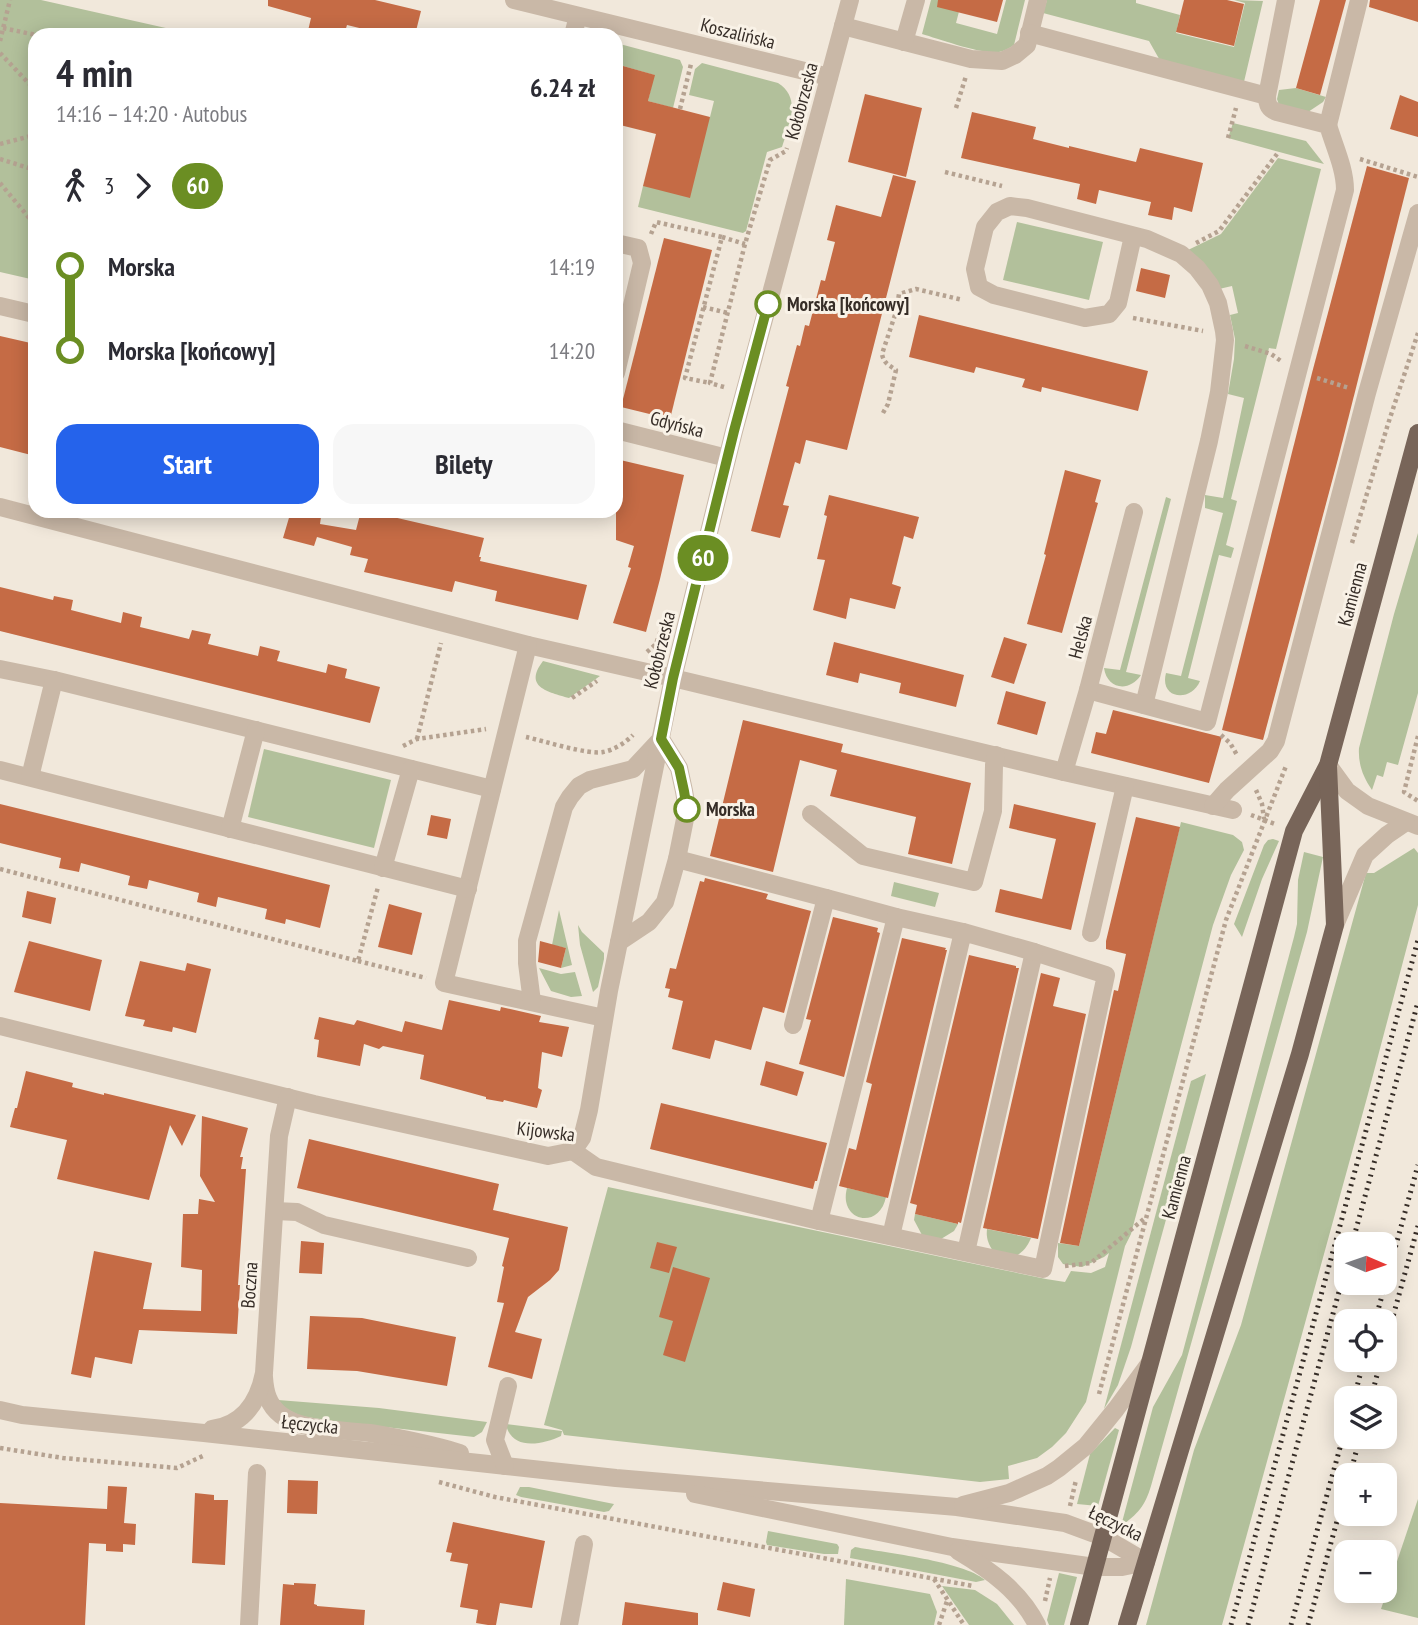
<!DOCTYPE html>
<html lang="pl">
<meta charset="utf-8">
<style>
:root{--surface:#fff;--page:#f7f7f7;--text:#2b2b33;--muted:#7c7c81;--accent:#2563eb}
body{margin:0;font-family:"PT Sans Narrow",sans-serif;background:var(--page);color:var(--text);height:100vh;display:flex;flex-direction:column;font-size:26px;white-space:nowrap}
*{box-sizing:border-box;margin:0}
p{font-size:23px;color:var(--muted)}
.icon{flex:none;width:38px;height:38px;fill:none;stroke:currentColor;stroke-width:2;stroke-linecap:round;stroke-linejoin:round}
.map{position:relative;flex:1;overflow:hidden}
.drawer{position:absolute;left:28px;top:28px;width:595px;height:490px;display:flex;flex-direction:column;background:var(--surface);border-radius:21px;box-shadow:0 4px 18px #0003}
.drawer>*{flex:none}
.badge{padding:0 14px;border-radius:23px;font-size:24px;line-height:46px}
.needle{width:46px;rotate:92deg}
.controls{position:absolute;left:1334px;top:1232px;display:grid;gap:14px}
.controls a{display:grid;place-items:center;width:63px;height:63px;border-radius:14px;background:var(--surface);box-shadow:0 4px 18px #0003;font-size:35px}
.map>.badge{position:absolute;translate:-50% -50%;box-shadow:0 0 0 4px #fff}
.legs{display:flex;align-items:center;gap:10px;height:77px;padding:0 28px;font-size:23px}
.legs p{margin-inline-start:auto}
.head{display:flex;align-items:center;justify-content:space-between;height:119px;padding:0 28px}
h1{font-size:38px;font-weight:700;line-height:52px}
.cta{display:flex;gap:14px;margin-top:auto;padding:14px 28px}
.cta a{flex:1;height:80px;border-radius:21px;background:var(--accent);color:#fff;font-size:28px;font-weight:700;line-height:80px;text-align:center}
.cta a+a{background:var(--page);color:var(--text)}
ul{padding:0 28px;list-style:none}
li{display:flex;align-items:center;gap:24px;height:84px;font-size:26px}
li i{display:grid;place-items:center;width:10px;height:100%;margin:0 9px;background:currentColor}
li i::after{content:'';width:18px;height:18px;margin:-9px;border:5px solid;border-radius:50%;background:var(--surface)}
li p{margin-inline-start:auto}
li:first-child i{background:linear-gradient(#0000 50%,currentColor 0)}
li:last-child i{background:linear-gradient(currentColor 50%,#0000 0)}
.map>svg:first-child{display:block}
</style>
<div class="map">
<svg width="1418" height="1625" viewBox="0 0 1418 1625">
<rect width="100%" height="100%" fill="#f1e8db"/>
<g fill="#b2c09b">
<path d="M0 0H41L197 35H35V280L0 272Z"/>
<path d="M931 0H962L956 23 997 34 1006 0H1025L1014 45C1010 48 1004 51 999 52 983 55 939 39 922 34Z"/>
<path d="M1047 0H1136V3L1180 15 1176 33 1234 47 1245 3 1234 0 1263 1 1243 86 1162 64 1149 41 1043 13Z"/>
<path d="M616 43 680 60 683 67 673 108 648 101 654 75 616 64Z"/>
<path d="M702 63 778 83C802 98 789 125 782 147L767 152 746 231 743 233 638 207 643 186 710 117 714 101 689 95 695 69Z"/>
<path d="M1296 88 1326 97 1323 102 1308 112 1280 108 1277 99 1279 90Z"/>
<path d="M1233 123 1306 141 1324 164 1228 138Z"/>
<path d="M1278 158 1321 169 1276 349 1269 348 1231 499 1237 501 1226 545 1234 548 1231 558 1219 555 1188 678 1200 681C1191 703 1159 699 1166 673L1181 676 1223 513 1205 508V495L1223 498 1244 398 1228 394 1234 359 1235 339 1230 315 1238 313 1232 286 1219 289 1188 250 1221 234Z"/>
<path d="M1017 222 1103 242 1089 300 1003 280Z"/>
<path d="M1166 497 1171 499 1126 672 1141 675C1129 693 1107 689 1104 668L1120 670Z"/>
<path d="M1418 533V693L1398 765 1387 762 1383 777 1377 775 1372 790C1363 777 1358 764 1359 748L1394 614Z"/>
<path d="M543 661 600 676 569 698C548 692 523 687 543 661Z"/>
<path d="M264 749 391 780 374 848 248 817Z"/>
<path d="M1181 822 1233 835 1242 842 1244 850 1231 875 1213 925 1131 1234 1125 1246 1086 1402 1066 1433 1052 1447 1037 1458 1008 1466 1009 1479 980 1482 564 1435 562 1430 544 1425 608 1187 1046 1279 1065 1282 1071 1271 1091 1273 1105 1267 1109 1253 1104 1257 1082 1267 1063 1264 1058 1257V1243L1079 1246Z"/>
<path d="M1273 839 1279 841 1262 879 1242 937 1234 924 1264 845 1268 840Z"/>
<path d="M1414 848 1418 853V905L1368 1094 1222 1625H1146L1194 1450 1241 1325 1366 873H1374Z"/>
<path d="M1304 852 1323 857 1307 932 1151 1486C1145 1506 1138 1514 1121 1526L1153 1407 1182 1355 1294 937 1297 924 1298 880Z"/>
<path d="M894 882 939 893 935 907 891 896Z"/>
<path d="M559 910 572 965 561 968 566 948 552 945Z"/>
<path d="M578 925 582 932 604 953V959L598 987 593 992 580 945Z"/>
<path d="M539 968 561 974 575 972 582 996 571 997 551 991Z"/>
<path d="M1206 1074 1131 1347 1118 1385 1104 1409 1191 1081Z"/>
<path d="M847 1188 886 1197C879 1231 838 1221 847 1188Z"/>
<path d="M915 1214 958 1224 954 1231 941 1239 922 1235 914 1220Z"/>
<path d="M987 1229 1031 1238C1027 1247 1024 1251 1016 1256L993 1251C988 1243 986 1238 987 1229Z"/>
<path d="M278 1400 379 1408 487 1422 482 1432 474 1437 340 1422 300 1416 285 1408Z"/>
<path d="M506 1424 562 1431 561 1436C542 1445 511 1451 506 1424Z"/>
<path d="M1115 1428 1119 1430 1098 1506 1077 1504 1090 1454Z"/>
<path d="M520 1487H529L614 1504 609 1511 604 1512 521 1497 516 1495Z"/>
<path d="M1418 1499V1618L1381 1609Z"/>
<path d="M768 1531 837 1544 839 1547 838 1554H824L767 1545 766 1542Z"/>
<path d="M855 1547C886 1553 963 1561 985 1580L976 1582 850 1558 851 1550Z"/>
<path d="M1059 1573 1077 1577 1064 1625H1049L1047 1620Z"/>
<path d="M846 1579 930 1594 937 1612 934 1625H844Z"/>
<path d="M942 1586 975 1590 997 1604 1014 1625H969Z"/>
</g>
<g fill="#c56b45">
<path d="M268 0H375L421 11 415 35H388L347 25 344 35H307L311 18 268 6Z"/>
<path d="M938 0H1003L997 22 937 7Z"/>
<path d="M1184 0H1227L1244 4 1234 46 1176 32Z"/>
<path d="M1320 0H1346L1320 95 1296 88Z"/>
<path d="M1370 0H1418V22L1369 7Z"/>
<path d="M616 64 655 75 648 101 710 117 690 198 643 186 656 134 616 124Z"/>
<path d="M865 94 922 108 906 177 848 162Z"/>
<path d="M1400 95 1418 102V137L1390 129Z"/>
<path d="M972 112 1036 127 1033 139 1069 148V146L1136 162 1140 148 1203 163 1192 212 1174 207 1172 220 1148 215 1151 202 1099 190 1096 204 1077 199 1080 184 961 158Z"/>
<path d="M1367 166 1409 178 1339 455 1263 740 1222 730 1312 373Z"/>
<path d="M893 175 916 181 847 450 806 440 800 464 795 462 783 505 789 506 780 538 751 531 789 387 786 386 797 345 800 346 805 325 809 326 821 280 825 281 835 242 827 240 836 205 881 217Z"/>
<path d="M664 238 712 250 670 419 621 407Z"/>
<path d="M1141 268 1170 275 1165 298 1136 291Z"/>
<path d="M919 315 1148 371 1138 411 1042 387 1041 392 1022 387 1025 379 976 367 974 373 909 357Z"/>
<path d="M0 336 35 344V456L0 447Z"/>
<path d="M616 459 684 475 660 579 646 632 613 623 631 568 628 567 634 546 616 540Z"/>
<path d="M1065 470 1101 480 1095 502 1098 503 1062 633 1027 624 1046 555 1044 554Z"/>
<path d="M829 495 919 517 913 539 904 536 892 584 901 587 895 609 850 598 846 619 813 610 825 560 817 559 827 516 824 515Z"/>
<path d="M291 511H302L321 517 320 524 356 530 361 511H367L484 538 479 557H481L480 561 587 585 578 620 495 601 497 591 455 581 452 592 364 572 368 559 350 555 352 547 317 537 314 546 283 538Z"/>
<path d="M0 587 53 600 54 596 73 600 71 610 121 623 123 612 142 617 140 627 189 639 192 630 211 634 208 644 258 656 260 646 280 651 277 661 326 673 328 664 347 669 345 678 380 687 370 723 0 631Z"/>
<path d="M1004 637 1027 644 1014 684 991 677Z"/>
<path d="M834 642 964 675 956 707 899 693 901 683 860 673 858 683 826 675Z"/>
<path d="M1006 691 1046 702 1037 735 997 724Z"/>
<path d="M1113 710 1222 737 1209 783 1091 753 1096 732 1106 734Z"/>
<path d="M743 720 843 744 841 752 971 783 952 864 908 854 916 817 830 796 837 770 800 760 773 872 710 856Z"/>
<path d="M0 804 330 885 320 928 286 919 285 924 265 919 267 909 218 897 216 907 197 902 199 893 149 880 147 889 128 885 130 876 81 863 79 872 59 868 61 858 0 843Z"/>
<path d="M1014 804 1096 823 1071 930 995 912 1000 889 1042 899 1056 839 1009 828Z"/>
<path d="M431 815 451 819 447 839 427 835Z"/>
<path d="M1136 817 1180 827 1079 1246 1060 1243 1114 990 1118 991 1126 954 1106 949V941Z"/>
<path d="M705 878 768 894 766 899 811 911 784 1013 763 1007 751 1050 715 1040 710 1059 672 1049 683 1001 668 997 670 989 665 988 670 968 676 969 700 881 704 882Z"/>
<path d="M27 891 56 898 51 924 22 917Z"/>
<path d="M389 904 422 913 412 955 378 947Z"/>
<path d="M833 917 878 928 877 932 880 933 844 1077 799 1064 811 1020 806 1019Z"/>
<path d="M902 938 946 948 945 950H947L888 1198 839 1186 849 1148 856 1150 872 1084 866 1082Z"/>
<path d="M29 941 102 960 90 1011 14 992Z"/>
<path d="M540 941 566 948 561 968 538 962Z"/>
<path d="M969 955 1016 966V968H1019L961 1223 958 1222V1224L915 1214 917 1205 910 1203Z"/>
<path d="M140 961 185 971 187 963 211 969 196 1033 173 1027 172 1032 143 1026 145 1020 125 1016Z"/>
<path d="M1041 973 1060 978 1053 1006 1086 1014 1038 1239 983 1228Z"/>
<path d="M449 1000 500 1011 501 1007 541 1016 539 1022 569 1027 562 1057 542 1052 538 1088 542 1090 537 1108 504 1100 503 1102 486 1099V1097L420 1079 424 1055 383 1046 379 1049 364 1044 360 1066 317 1057 319 1040 314 1039 319 1017 354 1025 357 1020 402 1032 405 1021 442 1030Z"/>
<path d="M766 1061 804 1072 797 1096 760 1085Z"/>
<path d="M26 1071 73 1083 72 1087 104 1095V1093L196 1115 182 1146 170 1125 149 1200 57 1179 67 1140 10 1127 15 1108H17Z"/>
<path d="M661 1103 827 1143 817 1181H815L813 1189 650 1149Z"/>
<path d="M202 1116 248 1128 240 1157H243L241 1169H246L238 1285H240L237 1334 139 1330 132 1364 95 1357 91 1378 71 1374 94 1251 152 1263 143 1309 201 1311 202 1270 181 1267 183 1214H198L199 1199 215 1202 200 1176Z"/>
<path d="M309 1139 499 1184 493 1210 568 1227 559 1270 550 1280 528 1297 515 1332 542 1339 532 1379 488 1367 504 1303 497 1302 504 1267 502 1266 509 1238 297 1188Z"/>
<path d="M301 1241 324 1243 322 1274 299 1273Z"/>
<path d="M657 1242 677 1247 669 1273 650 1268Z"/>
<path d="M673 1267 710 1278 685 1362 663 1355 673 1321 659 1317Z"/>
<path d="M310 1316 362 1318 456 1337 447 1386 357 1371 307 1369Z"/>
<path d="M288 1480 318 1481 317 1514 287 1513Z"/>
<path d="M108 1486 127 1487 124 1523 136 1524 135 1545 123 1544V1552L106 1551V1544L89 1543 85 1625H0V1503L107 1509Z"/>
<path d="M195 1493 214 1495V1500H228L225 1565 192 1563Z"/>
<path d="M453 1522 545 1541 532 1608 500 1603 496 1625H488L476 1623 478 1610 460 1607 468 1564 450 1561 452 1553 446 1552Z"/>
<path d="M723 1582 755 1589 750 1617 717 1610Z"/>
<path d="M294 1583 316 1584 314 1604 317 1605V1606L365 1610 364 1625H280L283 1584 294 1585Z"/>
<path d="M625 1602 698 1613V1625H622Z"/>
</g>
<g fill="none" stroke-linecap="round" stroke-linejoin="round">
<g stroke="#b5a291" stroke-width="4.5" stroke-dasharray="3.5 3.5" stroke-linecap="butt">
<path d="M3 28 36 35"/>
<path d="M0 41 10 0"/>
<path d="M0 53 35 90"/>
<path d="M956 108 966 76"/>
<path d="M680 109 691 64"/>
<path d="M1228 138 1236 108"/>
<path d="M0 144 35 135"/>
<path d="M0 159 35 170"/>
<path d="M1360 159 1418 177"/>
<path d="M945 172 1002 186"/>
<path d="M0 183 35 225"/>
<path d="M651 234 656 222 722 237 685 378 710 383"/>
<path d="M722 237 745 244"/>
<path d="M1196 243 1219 231 1277 154"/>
<path d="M703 307 728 313"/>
<path d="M1133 318 1203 331"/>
<path d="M1245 346 1271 354 1281 361"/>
<path d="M1317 378 1349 388"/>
<path d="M724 387 710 383 745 244 770 160 786 151 787 148"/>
<path d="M883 413 888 404 896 370C889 365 884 364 882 354L896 312 899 294 916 289 963 300"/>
<path d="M1352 543 1388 424 1418 333"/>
<path d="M647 652 656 644 662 627"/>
<path d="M572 698 597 681"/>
<path d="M1221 735 1230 743 1237 755"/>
<path d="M1418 736 1404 792 1418 801"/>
<path d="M526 737C544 741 588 755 603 752 614 750 625 743 633 735"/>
<path d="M417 739 441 643"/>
<path d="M403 746 417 739 486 729"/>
<path d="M1256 790 1262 804 1264 819"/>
<path d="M1251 815 1275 824"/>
<path d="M0 869 358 961 378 887"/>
<path d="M358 961 426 978"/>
<path d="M1065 1266 1091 1263 1145 1218"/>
<path d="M1099 1394 1226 920 1286 766"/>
<path d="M0 1448 63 1458 177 1468 205 1455"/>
<path d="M439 1482 495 1497 973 1586"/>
<path d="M1070 1506 1076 1480"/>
<path d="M934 1579 964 1625"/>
<path d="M1045 1601 1050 1578"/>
<path d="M939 1625 947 1601"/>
</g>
<g stroke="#c9b8a7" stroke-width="18">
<path d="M514 0 829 77"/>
<path d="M843 26 971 59 1002 61 1015 55 1027 45 1038 0"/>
<path d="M1029 33 1267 96"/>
<path d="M573 35 578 16"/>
<path d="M904 42 916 0"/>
<path d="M1328 125 1359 0"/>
<path d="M1133 236 1118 303 1109 314 1085 318 994 295 979 287 975 269 985 227 997 212 1010 206 1027 208 1147 239 1181 254 1197 268 1210 285 1218 303 1224 331 1225 340 1219 392 1209 441 1144 705"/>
<path d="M616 243 638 248 642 263 616 373"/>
<path d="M0 306 34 314 35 310"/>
<path d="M616 430 727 458"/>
<path d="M0 507 528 645 673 678 1064 772 1233 810"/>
<path d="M528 645 444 983 604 1018"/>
<path d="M0 669 54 680 492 789"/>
<path d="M1088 690 1207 722 1345 190C1345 168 1334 146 1328 125L1277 112C1269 109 1267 105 1267 96L1286 0"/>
<path d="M1328 765 1347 791 1368 806 1418 826"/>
<path d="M0 770 468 889"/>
<path d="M1064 772 1088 690 1134 512"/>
<path d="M30 777 54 680"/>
<path d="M1213 806 1227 790 1270 751 1276 741 1367 393 1418 213"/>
<path d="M811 814 863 856 974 882 993 811 994 765 996 755"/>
<path d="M230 829 256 730"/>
<path d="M677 859 826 898"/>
<path d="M383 868 411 769"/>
<path d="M1335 925 1365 855 1387 835 1406 822"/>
<path d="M1091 933 1125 786"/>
<path d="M619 942 649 922 665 902 677 859 687 809 684 791 679 768 661 739"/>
<path d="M532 1002 527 963V941L564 807 570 797 579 786 590 780 633 769 661 739"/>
<path d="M793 1025 826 898 896 917"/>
<path d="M0 1026 314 1104 548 1156 573 1151 596 1167 819 1221 1043 1269 1106 975 1034 952 966 1252"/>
<path d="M573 1151 582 1138 589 1110 609 991 673 678 734 431 850 0"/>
<path d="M275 1211 297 1212 324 1225 468 1258"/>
<path d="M819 1221 896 917 963 932"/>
<path d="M891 1236 963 932 1034 952"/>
<path d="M264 1377C265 1392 268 1405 281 1415 301 1431 344 1430 370 1433 400 1438 430 1444 460 1453"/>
<path d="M0 1410 22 1415 204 1433 616 1478 957 1507 1065 1523 1103 1537 1146 1562"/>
<path d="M212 1429C243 1425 258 1403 264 1373L279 1136 288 1097"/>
<path d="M505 1466 495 1440 508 1386"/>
<path d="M695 1494 952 1547 1095 1567H1122L1146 1562"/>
<path d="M963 1505 1009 1493 1047 1476 1059 1468 1086 1446 1116 1409 1149 1364"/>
<path d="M958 1551C990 1570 1020 1591 1037 1625"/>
<path d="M249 1625 257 1473"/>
<path d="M569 1625 584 1544"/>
</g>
<g stroke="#786559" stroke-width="18">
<path d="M1079 1625 1294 831 1328 765 1418 433"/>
<path d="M1127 1625 1300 1054 1335 925 1328 766"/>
</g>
<g stroke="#362d27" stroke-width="5" stroke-dasharray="2 5" stroke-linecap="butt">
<path d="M1352 1244 1418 1002"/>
<path d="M1375 1321 1418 1165"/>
<path d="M1384 1349 1418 1226"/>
<path d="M1354 1398 1364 1360"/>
<path d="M1371 1398 1381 1360"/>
<path d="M1350 1475 1360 1437"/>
<path d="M1231 1625 1418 940"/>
<path d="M1248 1625 1346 1266"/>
<path d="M1291 1625 1346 1426"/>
<path d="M1308 1625 1346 1489"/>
</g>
</g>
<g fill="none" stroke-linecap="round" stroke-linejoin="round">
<defs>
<path id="line-1" d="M687 809 684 791 679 768 661 739 673 678 734 431 768 304"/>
</defs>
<use href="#line-1" stroke="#fff" stroke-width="16"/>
<use href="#line-1" stroke="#6b8e23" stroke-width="10"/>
</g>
<g fill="#fff" stroke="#6b8e23" stroke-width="3.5">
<circle cx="768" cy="304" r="12"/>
<circle cx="687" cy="809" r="12"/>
</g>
<g text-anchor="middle" stroke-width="6" stroke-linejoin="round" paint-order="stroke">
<g font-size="19" fill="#362d27" stroke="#f9f2e7">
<text transform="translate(738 33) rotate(14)" y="7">Koszalińska</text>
<text transform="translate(801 101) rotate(-75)" y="7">Kołobrzeska</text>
<text transform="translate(677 424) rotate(15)" y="7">Gdyńska</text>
<text transform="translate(1352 594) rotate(-75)" y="7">Kamienna</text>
<text transform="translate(1080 637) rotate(-75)" y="7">Helska</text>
<text transform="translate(659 650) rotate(-76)" y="7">Kołobrzeska</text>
<text transform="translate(546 1131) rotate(7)" y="7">Kijowska</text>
<text transform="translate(1176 1187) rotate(-75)" y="7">Kamienna</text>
<text transform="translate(249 1285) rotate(-86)" y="7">Boczna</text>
<text transform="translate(310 1424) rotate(6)" y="7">Łęczycka</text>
<text transform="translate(1116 1523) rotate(26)" y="7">Łęczycka</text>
</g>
<g font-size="19" font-weight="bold" fill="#362d27" stroke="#f9f2e7" text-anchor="start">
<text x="787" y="311">Morska [końcowy]</text>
<text x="706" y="816">Morska</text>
</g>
</g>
</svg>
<div class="controls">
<a><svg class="needle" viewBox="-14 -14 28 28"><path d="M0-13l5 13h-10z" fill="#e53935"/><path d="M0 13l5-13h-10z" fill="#7c7c81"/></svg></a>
<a><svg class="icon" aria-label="locate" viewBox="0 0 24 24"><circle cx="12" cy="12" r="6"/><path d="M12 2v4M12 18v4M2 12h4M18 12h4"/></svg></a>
<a><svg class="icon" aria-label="layers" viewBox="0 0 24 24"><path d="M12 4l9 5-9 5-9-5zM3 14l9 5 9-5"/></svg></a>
<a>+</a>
<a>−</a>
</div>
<b class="badge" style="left:703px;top:558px;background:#6b8e23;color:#fff">60</b>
<section class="drawer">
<div class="head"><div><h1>4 min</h1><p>14:16 – 14:20 · Autobus</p></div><b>6.24 zł</b></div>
<div class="legs"><svg class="icon" aria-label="walk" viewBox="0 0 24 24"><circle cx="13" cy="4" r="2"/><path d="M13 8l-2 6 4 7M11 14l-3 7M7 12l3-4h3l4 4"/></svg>3<svg class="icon" aria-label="forward" viewBox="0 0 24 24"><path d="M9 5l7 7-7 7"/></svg><b class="badge" style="background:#6b8e23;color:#fff">60</b></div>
<ul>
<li><i style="color:#6b8e23"></i><b>Morska</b><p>14:19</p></li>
<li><i style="color:#6b8e23"></i><b>Morska [końcowy]</b><p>14:20</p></li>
</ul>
<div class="cta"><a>Start</a><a>Bilety</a></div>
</section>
</div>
